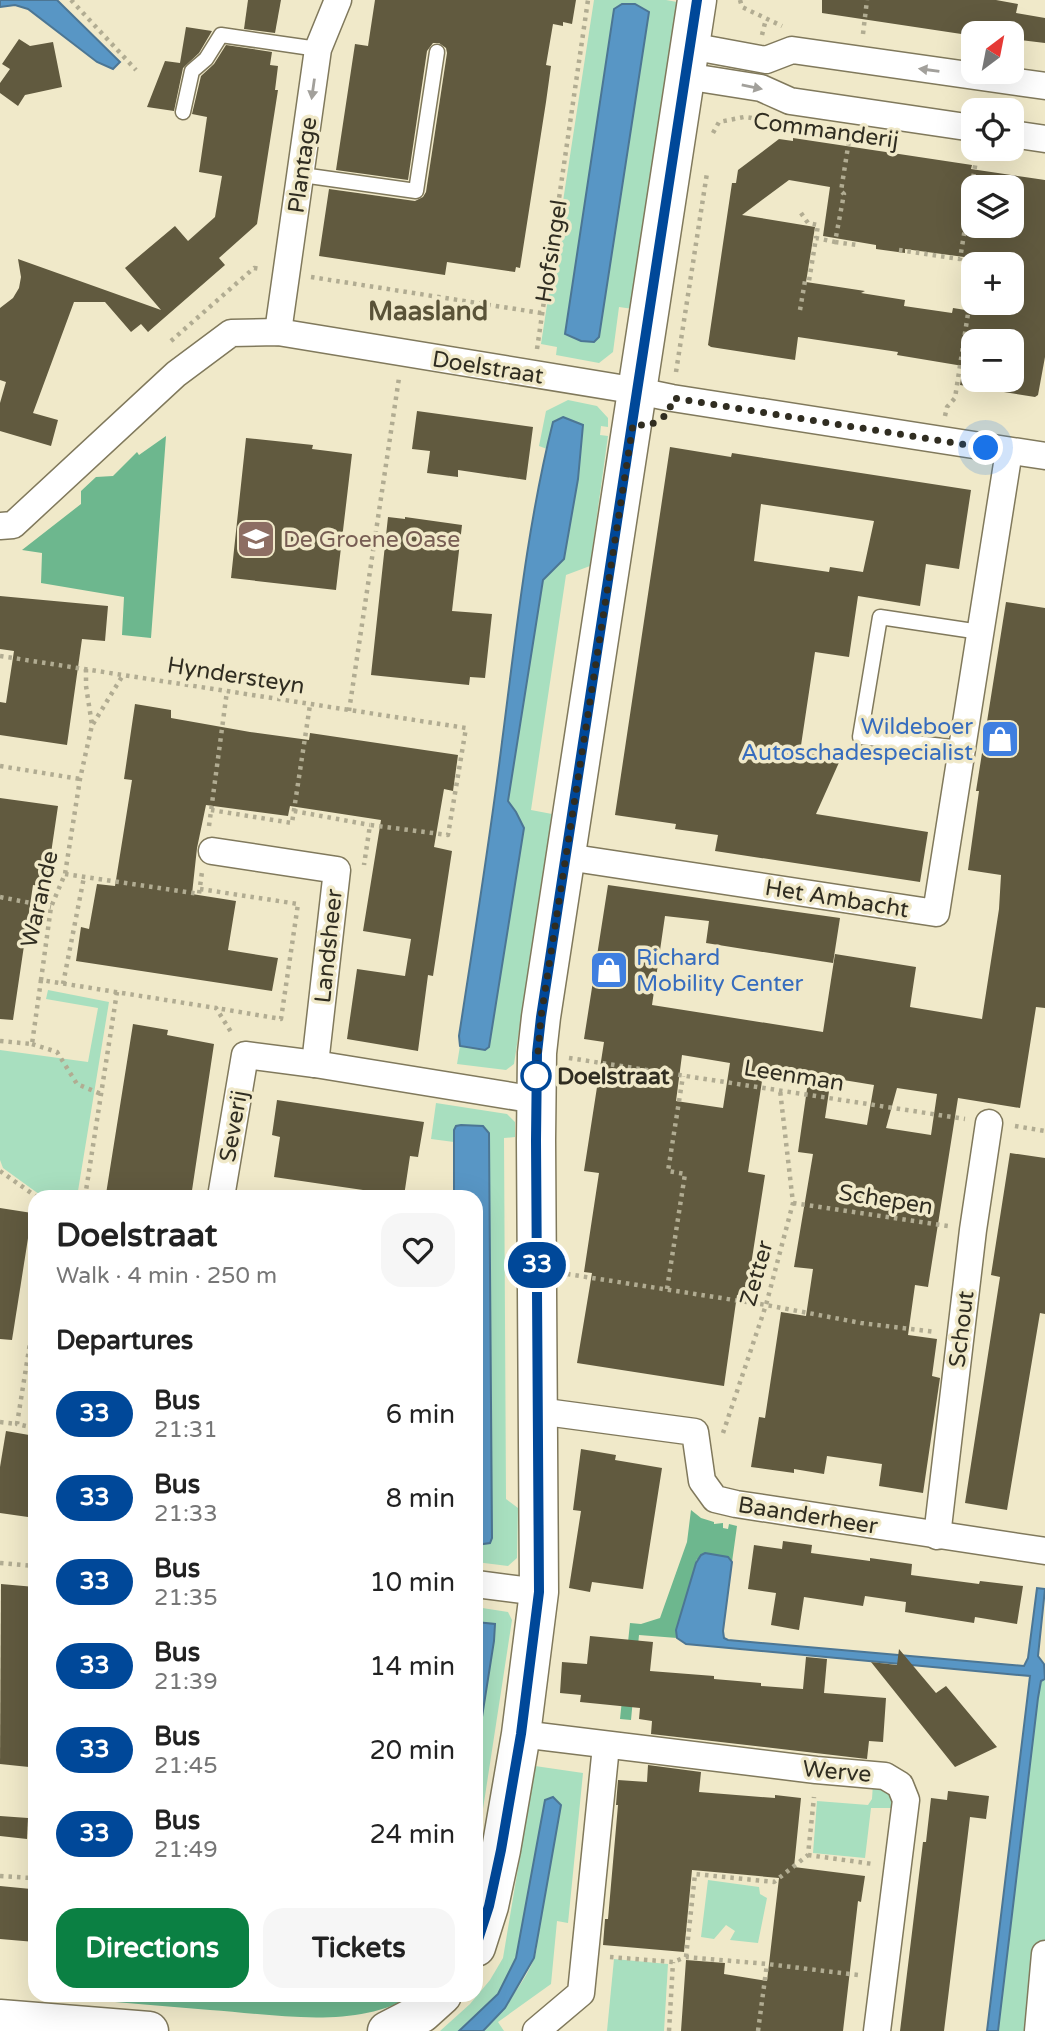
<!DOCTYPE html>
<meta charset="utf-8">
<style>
:root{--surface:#fff;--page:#f6f6f6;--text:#222;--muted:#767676;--accent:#0b8043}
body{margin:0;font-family:"Varela Round",sans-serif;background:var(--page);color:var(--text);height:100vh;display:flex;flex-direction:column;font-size:26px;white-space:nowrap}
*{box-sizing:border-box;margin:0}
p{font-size:23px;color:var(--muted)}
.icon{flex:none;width:38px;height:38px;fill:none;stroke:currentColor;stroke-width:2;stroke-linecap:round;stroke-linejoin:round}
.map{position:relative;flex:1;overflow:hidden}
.details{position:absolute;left:28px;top:1190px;width:455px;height:812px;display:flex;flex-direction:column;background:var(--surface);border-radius:21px;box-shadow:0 7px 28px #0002}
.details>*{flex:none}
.badge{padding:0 14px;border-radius:23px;font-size:24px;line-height:46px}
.needle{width:46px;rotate:32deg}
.fabs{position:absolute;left:961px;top:21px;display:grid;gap:14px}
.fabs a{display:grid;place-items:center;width:63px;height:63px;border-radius:14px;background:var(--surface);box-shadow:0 7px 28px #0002;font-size:35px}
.you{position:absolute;width:35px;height:35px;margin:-18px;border:5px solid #fff;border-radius:50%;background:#1a73e8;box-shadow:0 0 0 10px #1a73e833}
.map>.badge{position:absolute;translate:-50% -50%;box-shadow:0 0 0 4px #fff}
h2{padding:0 28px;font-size:26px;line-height:63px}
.round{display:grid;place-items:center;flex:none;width:74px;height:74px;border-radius:21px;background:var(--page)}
.head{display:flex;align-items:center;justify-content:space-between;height:119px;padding:0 28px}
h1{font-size:33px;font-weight:800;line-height:52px}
.primary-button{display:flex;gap:14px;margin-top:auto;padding:14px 28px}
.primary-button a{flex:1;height:80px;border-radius:21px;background:var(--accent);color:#fff;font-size:28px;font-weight:800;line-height:80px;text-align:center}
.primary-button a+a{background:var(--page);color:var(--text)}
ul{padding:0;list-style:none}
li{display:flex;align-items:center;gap:21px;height:84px;padding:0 28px}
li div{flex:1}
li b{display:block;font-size:26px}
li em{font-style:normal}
li .badge{min-width:77px;font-weight:700;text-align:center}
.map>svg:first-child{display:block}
</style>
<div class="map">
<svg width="1045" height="2031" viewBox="0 0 1045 2031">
<rect width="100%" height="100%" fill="#f0e9c9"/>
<g fill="#a8dfbf" fill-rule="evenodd">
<path d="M594 0H666L683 3 633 309 619 307 613 352 599 363 556 355 557 347 541 344ZM635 4 649 12 599 337 593 342 565 333 598 118Z"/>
<path d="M568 400 597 406 608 418V427L601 426 600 435 608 436 590 566 566 575 531 810 552 814 514 1064 506 1070 457 1064 460 1046 485 1050 489 1047 524 828 516 812 508 801 543 580 564 559 553 422 547 449 539 446 546 411Z"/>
<path d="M48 990 109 1002 77 1197H43L3 1168 0 1160V1050L88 1062 98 1008 46 999Z"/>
<path d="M436 1103 507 1114 515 1122V1137L504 1138 506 1499 518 1508 517 1558 508 1566 476 1562V1545L491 1541 492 1538 489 1133 454 1130V1142L431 1139Z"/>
<path d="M476 1607 508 1612 512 1620 483 1809 476 1807V1755L494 1641 495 1624 476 1622Z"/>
<path d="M1045 1679V1950L1031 2031H998L1038 1698 1041 1681Z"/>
<path d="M535 1766 583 1773 568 1923 557 1921 551 1984 498 2022 504 2031H483C500 2013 540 1966 537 1941 536 1928 531 1915 528 1903L516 1958 498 1994 459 2031H440L470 2004 490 1980 503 1958Z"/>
<path d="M873 1783 889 1791 894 1808H871L865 1858 813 1853 817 1801 868 1805 872 1799Z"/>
<path d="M708 1880 759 1887 760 1894 767 1898 758 1943 730 1940 735 1931 726 1925 714 1939 701 1937Z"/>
<path d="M614 1959 668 1964 664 2031H607Z"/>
</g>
<g fill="#6db78e">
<path d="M166 436 151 638 122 635 124 597 41 583 42 553 22 550 81 504V491L96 477 113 476 137 452 139 455Z"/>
<path d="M691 1510 701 1518 714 1522V1524L723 1523V1528L728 1529 729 1524 737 1526 732 1562 730 1559H697L676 1630 677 1638 639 1635 631 1720 620 1719 630 1623 641 1624 660 1618 687 1542Z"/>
<path d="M56 1995H413C357 2031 272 2014 210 2010 158 2006 107 2001 56 1997Z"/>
</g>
<g fill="#5896c5" stroke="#4c7694" stroke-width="2">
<path d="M0 0H57L120 62 113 69 97 62 28 9 15 5 0 7Z"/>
<path d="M622 4H635L649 12 599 337 594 342 581 341 565 334 614 9Z"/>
<path d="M563 417 583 425 578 479 564 559 543 580 508 801 516 812 524 828 489 1047 485 1050 460 1046 459 1036C474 938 490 840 502 742 516 635 527 526 553 422Z"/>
<path d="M461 1125 483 1126 489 1133 492 1538 490 1543 476 1545V1197H454V1130L456 1126Z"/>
<path d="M705 1553 728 1557 732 1562 723 1631 724 1638 728 1640 1024 1666 1028 1658 1037 1588 1045 1589 1038 1656 1044 1664 1045 1679 1041 1681 1038 1698 998 2031H987L1030 1676 686 1644 677 1638 676 1630 696 1563 701 1555Z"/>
<path d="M476 1622 495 1624 494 1641 476 1755Z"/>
<path d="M553 1797 561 1805 534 1958 505 2008 483 2031H459L498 1994 516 1958 545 1800Z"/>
</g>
<g fill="#615a3f" fill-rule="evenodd">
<path d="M248 0H281L275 33 244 29Z"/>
<path d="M375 0H576L572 24 563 22V26L553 24 546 65 551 66 546 102 520 268 516 267 515 272 447 262 445 275 319 256 329 189 415 201 423 197 426 192 447 53 446 48 439 43H433L427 51 408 180 336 170 355 44 368 46Z"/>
<path d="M822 0H996L1018 4 1016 13 1045 18V43L1012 39V33L968 35 822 13Z"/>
<path d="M186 27 212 31 199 53 183 68 174 111 147 107 165 61 180 63Z"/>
<path d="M19 39 30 46 53 42 62 87 25 95 18 106 0 93V83L10 69 2 64Z"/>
<path d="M226 45 272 52 270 65 278 66 275 90H278L257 224 219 258 225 265 148 332 141 324 131 332 105 302H74L33 413 58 420 51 446 0 431V403L6 382 0 380V308L13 298 19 288 21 277 18 259 161 310 125 268 175 226 188 241 215 217 222 176 199 172 207 117 192 114 201 76 214 64Z"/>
<path d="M793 138 972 165 971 169 1045 180V357L1038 395 1035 397 960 385 963 366 897 355 898 352 798 337 795 360 711 347 708 345 732 183H736L738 170 762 152 779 139 793 141ZM789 180 830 187 823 236 876 245V249L905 253V249L979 259V264H1012V303L973 301 972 311 953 308 952 313 904 306 905 300 861 293 865 291 806 282 815 227 742 215ZM973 187H1012V226H973ZM973 341H1012V380H973Z"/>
<path d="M417 411 533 427 526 480 458 470V477L427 473 430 451 412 449Z"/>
<path d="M246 438 313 445 312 449 352 454 336 590 231 578Z"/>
<path d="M670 447 731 457 732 453 971 490 959 569 926 564 920 606 858 596 849 657 815 652 800 752 841 758 816 814 928 832 920 882 715 851 718 835 675 829 676 824 615 815ZM761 504 874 521 863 572 830 567 829 572 754 561Z"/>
<path d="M388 517 405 519V517L462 525 452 611 492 614 485 678 470 677 469 685 371 675Z"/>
<path d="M0 596 108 606 105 641 82 639 67 745 0 735V702L6 703 14 651 0 649Z"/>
<path d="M1006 602 1045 608V1008L1036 1007 1020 1108 958 1098 928 1287 915 1285 908 1335 937 1339 932 1376 940 1378 923 1493 879 1486 882 1464 827 1456 824 1474 794 1469V1473L751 1467 759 1417 765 1418 781 1312 806 1316 813 1269 794 1267 813 1154 798 1152 809 1075 764 1068 748 1172 765 1175 746 1297 737 1295 724 1386 577 1363 592 1273 584 1272 599 1173 584 1171 604 1042 584 1039 608 885 840 918 833 963 706 943 709 921 665 916 652 1005 823 1032 835 954 916 967 910 1007 982 1019 999 909 1001 875 968 870 979 791H976ZM682 1055 730 1063 723 1108 676 1101ZM831 1078 874 1085 867 1125 825 1118ZM897 1088 937 1094 931 1135 886 1128Z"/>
<path d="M135 704 171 710V718L250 732 309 740 310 733 458 755 453 791 444 789 434 847 452 851 433 976 428 975 418 1051 347 1039 357 969 405 976 411 939 363 931 381 820 290 806 288 816 206 805 197 848 192 894 236 901 228 950 278 958 272 991 76 961 81 927 89 929 97 884 115 886 132 780 124 779Z"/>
<path d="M0 798 58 806 46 887 33 885 13 1020 0 1019Z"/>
<path d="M133 1024 168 1030 167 1035 214 1044 191 1197H123L106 1194Z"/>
<path d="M277 1100 424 1122 418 1157 410 1156 404 1196 274 1177 280 1137 272 1135Z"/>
<path d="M1010 1153 1045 1158V1314L1040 1313 1007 1510 965 1503 1000 1277 991 1275Z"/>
<path d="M0 1208 32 1213 12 1340 0 1339Z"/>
<path d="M6 1431 35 1436V1518L0 1513V1467Z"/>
<path d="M581 1449 616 1455 615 1460 662 1468 643 1589 592 1582 590 1592 569 1588 581 1511 573 1510Z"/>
<path d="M783 1541 812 1545 811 1553 870 1561V1558L912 1564 911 1575 979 1584 980 1581 1023 1586 1017 1624 975 1617 974 1623 905 1612 906 1602 865 1596 863 1606 804 1597 799 1630 771 1625 776 1593 748 1589 754 1545 782 1549Z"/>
<path d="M1 1584 35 1587V1699L29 1767 0 1764Z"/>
<path d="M590 1636 653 1642 650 1671 714 1676V1679L761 1683V1686L803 1689 806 1657 827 1659 824 1693 886 1698 883 1742 869 1741 867 1759 651 1734 652 1721 639 1719 640 1708 580 1702 581 1695 560 1693 562 1662 587 1664Z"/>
<path d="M899 1649 936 1693 946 1686 997 1747 955 1767 871 1662 897 1665Z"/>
<path d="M648 1765 701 1772 699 1792 775 1798V1795L801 1798 794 1867 865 1876 861 1902 858 1901 843 2031H681L686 1960 725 1963 724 1974 767 1981 779 1878 692 1870 684 1952 603 1945 605 1919H608L618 1805H616L618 1780 647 1782Z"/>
<path d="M948 1791 989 1796 986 1819 970 1817 944 2031H900L923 1842H926L931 1798 947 1800Z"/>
<path d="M0 1816 28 1818 27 1839 0 1836Z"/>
<path d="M0 1886 31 1889 30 1906H35V1942L0 1939Z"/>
</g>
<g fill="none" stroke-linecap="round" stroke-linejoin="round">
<defs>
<g id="lane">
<path d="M183 112 192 71 206 59 221 35 318 49"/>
<path d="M302 175 416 191 437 52"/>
<path d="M962 748 860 737 880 617 980 632"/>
</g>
<g id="street">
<path d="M690 46 766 60 792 50 1045 86"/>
<path d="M685 76 761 88 790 101 973 128"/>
<path d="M1012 134 1045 139"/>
<path d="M278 332 318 49 338 0"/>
<path d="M0 526 13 525 176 374 231 333 278 332 638 391 672 398 1045 456"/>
<path d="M212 851 337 870 315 1064"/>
<path d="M567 857 936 913 1009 451"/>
<path d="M221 1197 245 1055 315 1064 536 1100"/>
<path d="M538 1411 695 1432 702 1481 715 1499 736 1504 1045 1551"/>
<path d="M937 1536 973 1230 989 1123"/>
<path d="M476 1584 539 1592"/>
<path d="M521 1734 816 1770 885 1776 900 1785 906 1800 877 2031"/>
<path d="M536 2031 581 1993 606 1746"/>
<path d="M1038 2031 1045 1954"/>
</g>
<g id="secondary">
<path d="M476 1947 489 1906 501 1850 521 1734 539 1592 536 1140 537 1053 541 1017 697 0"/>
<path d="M0 2019 149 2031"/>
<path d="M387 2031 422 2013 442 1995"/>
</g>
</defs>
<use href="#lane" stroke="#80795c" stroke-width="17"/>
<use href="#street" stroke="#80795c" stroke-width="29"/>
<use href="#secondary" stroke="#80795c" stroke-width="41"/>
<g stroke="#b1ac92" stroke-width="4.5" stroke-dasharray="3.5 5" stroke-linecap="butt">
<path d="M71 0 136 70"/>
<path d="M740 0 742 7 782 26"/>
<path d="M863 34 867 0"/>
<path d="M762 35 766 19"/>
<path d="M713 133 719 122 744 117 759 119"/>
<path d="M801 213 808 223 818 225 816 238"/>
<path d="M835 242 857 245"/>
<path d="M899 250 960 259 977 154"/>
<path d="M311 277 541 313"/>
<path d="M800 310 805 281H809L816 238 835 242 844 194 841 191 850 134"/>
<path d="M171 341 254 268 260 269"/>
<path d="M537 349 588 0"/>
<path d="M676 372 707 173"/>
<path d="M945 416 947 407 955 398 973 281"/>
<path d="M0 656 466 728 448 835 370 825 364 865"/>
<path d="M86 669V686L92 725 80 779 65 874 51 907 41 980 216 1008 231 1032"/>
<path d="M349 711 399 378"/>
<path d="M93 724 123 675"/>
<path d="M0 766 80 779"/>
<path d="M211 810 292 823 310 705"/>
<path d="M294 811 370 825"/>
<path d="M209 826 227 691"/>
<path d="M65 874 199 894 202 872"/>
<path d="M200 889 298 904 281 1019 216 1008"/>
<path d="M0 897 51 907"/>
<path d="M63 984 84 877"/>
<path d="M0 1041 32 1044 41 980"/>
<path d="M32 1044 57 1052 77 1084 101 1094"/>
<path d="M569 1058 965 1119"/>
<path d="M1015 1126 1045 1131"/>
<path d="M0 1171 37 1197"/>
<path d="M85 1197 117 992"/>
<path d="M793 1203 948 1226"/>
<path d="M567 1274 766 1305 861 1323 936 1332"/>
<path d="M667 1289 685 1174 668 1171 683 1076"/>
<path d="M35 1312 17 1424 35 1428"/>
<path d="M0 1422 17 1424"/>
<path d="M723 1433 766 1305 793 1203 780 1090"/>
<path d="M0 1563 35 1566"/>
<path d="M35 1833 31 1878 35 1882"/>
<path d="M808 1855 873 1864"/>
<path d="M0 1876 31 1878"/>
<path d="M610 1957 673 1962 686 1957 767 1964 858 1975"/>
<path d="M686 1957 695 1874 774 1882 808 1855 814 1797"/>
<path d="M669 2031 673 1962"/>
<path d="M758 2031 767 1964"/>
</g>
<use href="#lane" stroke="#fff" stroke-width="14"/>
<use href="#street" stroke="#fff" stroke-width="26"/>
<use href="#secondary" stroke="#fff" stroke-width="38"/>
</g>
<defs><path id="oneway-solid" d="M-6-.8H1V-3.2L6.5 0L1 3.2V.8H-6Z" transform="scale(1.75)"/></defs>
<g fill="#a2a09b">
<use href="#oneway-solid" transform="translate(929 70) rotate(-172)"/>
<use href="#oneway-solid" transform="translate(752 87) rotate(12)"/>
<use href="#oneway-solid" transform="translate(313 89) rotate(98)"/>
</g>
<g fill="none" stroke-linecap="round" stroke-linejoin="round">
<defs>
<path id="line" d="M476 1946 489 1906 501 1850 521 1734 539 1592 536 1140 537 1053 541 1017 697 0"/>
</defs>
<use href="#line" stroke="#fff" stroke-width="16"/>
<use href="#line" stroke="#004899" stroke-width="10"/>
<path stroke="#302d21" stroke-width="7" stroke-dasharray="0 12.6" d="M536 1076 541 1017 633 424 649 426 668 414 673 398 986 448"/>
</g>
<defs>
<symbol id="school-square" viewBox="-11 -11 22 22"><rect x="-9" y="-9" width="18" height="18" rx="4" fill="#8d6e63" stroke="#f0e9c9"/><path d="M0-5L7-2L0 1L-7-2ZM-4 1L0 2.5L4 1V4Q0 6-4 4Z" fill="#fff"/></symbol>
<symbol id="shop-square" viewBox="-11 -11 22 22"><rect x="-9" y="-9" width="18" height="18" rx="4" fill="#3f7fe0" stroke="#f0e9c9"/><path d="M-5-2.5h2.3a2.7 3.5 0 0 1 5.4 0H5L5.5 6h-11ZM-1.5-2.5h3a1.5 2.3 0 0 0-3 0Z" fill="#fff"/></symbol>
</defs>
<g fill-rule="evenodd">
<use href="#school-square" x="234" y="517" width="44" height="44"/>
<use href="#shop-square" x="978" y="717" width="44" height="44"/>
<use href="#shop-square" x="587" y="948" width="44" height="44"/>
</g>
<circle fill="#fff" stroke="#004899" stroke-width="3.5" cx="536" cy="1076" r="14"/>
<g text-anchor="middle" stroke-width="7" stroke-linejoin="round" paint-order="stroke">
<g font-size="23" fill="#302d21" stroke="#f0e9c9">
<text transform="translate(826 130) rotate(8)" y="8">Commanderij</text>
<text transform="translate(302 165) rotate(-82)" y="8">Plantage</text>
<text transform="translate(551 251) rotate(-81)" y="8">Hofsingel</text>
<text transform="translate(488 367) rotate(9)" y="8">Doelstraat</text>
<text transform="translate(236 675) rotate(9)" y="8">Hyndersteyn</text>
<text transform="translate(837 898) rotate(9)" y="8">Het Ambacht</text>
<text transform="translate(39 899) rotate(-77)" y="8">Warande</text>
<text transform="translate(328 946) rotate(-84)" y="8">Landsheer</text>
<text transform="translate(794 1075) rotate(9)" y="8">Leenman</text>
<text transform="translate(233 1126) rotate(-80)" y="8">Severij</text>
<text transform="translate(886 1199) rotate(9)" y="8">Schepen</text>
<text transform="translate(756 1273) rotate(-74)" y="8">Zetter</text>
<text transform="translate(961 1329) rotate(-83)" y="8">Schout</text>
<text transform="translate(808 1515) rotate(9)" y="8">Baanderheer</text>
<text transform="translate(837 1771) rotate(5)" y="8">Werve</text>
</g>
<g font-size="23" fill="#785e54" stroke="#f0e9c9" text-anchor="start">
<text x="283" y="547">De Groene Oase</text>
</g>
<g font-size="23" fill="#366cbe" stroke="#f0e9c9" text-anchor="end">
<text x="973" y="734">Wildeboer<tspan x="973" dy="26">Autoschadespecialist</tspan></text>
<text x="636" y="965" text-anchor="start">Richard<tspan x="636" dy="26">Mobility Center</tspan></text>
</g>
<g font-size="23" font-weight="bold" fill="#302d21" stroke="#f0e9c9" text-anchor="start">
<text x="557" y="1084">Doelstraat</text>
</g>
<g font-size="26" font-weight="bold" fill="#5a5338" stroke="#f0e9c9">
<text x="428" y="320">Maasland</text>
</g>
</g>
</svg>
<div class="fabs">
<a><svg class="needle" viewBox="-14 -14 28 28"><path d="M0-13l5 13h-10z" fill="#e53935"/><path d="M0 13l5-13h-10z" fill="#767676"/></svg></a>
<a><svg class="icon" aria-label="locate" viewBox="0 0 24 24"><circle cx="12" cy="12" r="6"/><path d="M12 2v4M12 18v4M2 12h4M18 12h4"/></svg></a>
<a><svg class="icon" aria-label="layers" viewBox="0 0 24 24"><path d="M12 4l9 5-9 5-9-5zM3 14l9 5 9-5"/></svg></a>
<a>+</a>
<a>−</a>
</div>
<div class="you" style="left:986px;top:448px"></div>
<b class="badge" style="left:537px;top:1265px;background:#004899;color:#fff">33</b>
<section class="details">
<div class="head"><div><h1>Doelstraat</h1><p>Walk · 4 min · 250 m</p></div><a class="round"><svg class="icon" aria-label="heart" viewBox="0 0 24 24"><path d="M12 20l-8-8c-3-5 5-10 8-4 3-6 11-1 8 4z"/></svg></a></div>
<h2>Departures</h2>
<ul>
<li><span class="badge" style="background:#004899;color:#fff">33</span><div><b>Bus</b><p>21:31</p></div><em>6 min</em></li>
<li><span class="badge" style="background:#004899;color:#fff">33</span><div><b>Bus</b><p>21:33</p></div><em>8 min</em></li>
<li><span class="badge" style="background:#004899;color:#fff">33</span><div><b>Bus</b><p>21:35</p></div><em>10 min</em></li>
<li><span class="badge" style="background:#004899;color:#fff">33</span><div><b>Bus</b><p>21:39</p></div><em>14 min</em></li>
<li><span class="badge" style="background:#004899;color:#fff">33</span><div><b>Bus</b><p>21:45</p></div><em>20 min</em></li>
<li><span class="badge" style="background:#004899;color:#fff">33</span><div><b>Bus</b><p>21:49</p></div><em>24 min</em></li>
</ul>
<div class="primary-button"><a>Directions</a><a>Tickets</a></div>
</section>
</div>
